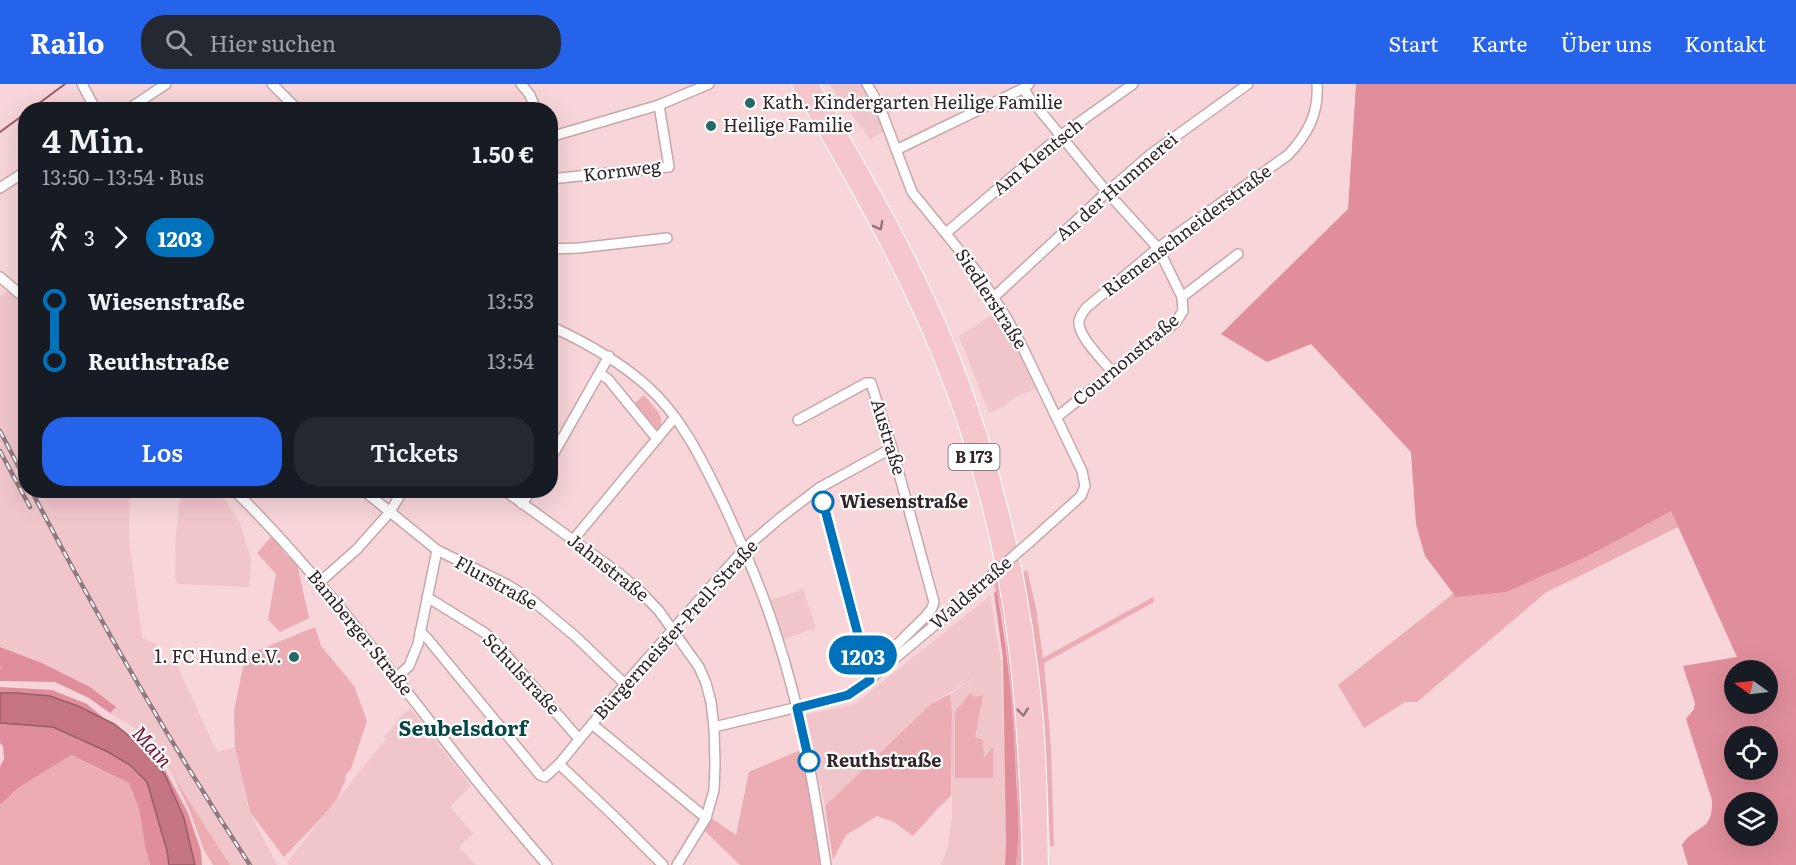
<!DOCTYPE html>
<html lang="de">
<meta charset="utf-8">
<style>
:root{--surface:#171b24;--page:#242831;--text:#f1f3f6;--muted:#9ea1a6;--accent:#2563eb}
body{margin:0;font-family:Literata,serif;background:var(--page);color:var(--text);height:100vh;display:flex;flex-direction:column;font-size:22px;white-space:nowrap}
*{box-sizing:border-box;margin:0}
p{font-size:20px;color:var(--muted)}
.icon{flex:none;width:33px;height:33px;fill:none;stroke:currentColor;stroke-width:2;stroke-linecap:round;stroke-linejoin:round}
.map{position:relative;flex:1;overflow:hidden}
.details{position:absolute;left:18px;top:18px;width:540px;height:396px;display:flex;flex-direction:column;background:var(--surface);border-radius:24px;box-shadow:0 6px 24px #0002}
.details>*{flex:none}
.badge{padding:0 12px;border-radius:20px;font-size:21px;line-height:39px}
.needle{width:39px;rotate:284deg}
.buttons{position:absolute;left:1724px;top:576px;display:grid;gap:12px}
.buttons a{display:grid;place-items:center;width:54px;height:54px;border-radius:50%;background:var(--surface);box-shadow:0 6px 24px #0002;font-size:30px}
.map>.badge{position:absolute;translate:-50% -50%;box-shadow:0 0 0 3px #fff}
.legs{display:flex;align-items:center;gap:9px;height:66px;padding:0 24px;font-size:20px}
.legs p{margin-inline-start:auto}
.overview{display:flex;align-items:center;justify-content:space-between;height:102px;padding:0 24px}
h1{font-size:33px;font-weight:600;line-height:45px}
.action{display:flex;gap:12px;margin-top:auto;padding:12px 24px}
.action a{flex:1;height:69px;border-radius:24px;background:var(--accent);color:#fff;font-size:24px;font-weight:600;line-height:69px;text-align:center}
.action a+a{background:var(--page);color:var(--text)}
ul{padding:0 24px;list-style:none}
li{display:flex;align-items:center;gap:21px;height:60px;font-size:22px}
li i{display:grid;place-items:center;width:9px;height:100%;margin:0 8px;background:currentColor}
li i::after{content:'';width:15px;height:15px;margin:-8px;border:4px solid;border-radius:50%;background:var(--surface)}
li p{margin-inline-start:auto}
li:first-child i{background:linear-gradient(#0000 50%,currentColor 0)}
li:last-child i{background:linear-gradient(currentColor 50%,#0000 0)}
header{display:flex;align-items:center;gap:36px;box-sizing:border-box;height:84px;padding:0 30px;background:var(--accent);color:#fff}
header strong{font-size:28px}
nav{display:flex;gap:33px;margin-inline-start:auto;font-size:21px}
.search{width:420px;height:54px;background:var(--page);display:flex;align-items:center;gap:15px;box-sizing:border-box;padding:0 21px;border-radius:24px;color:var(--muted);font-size:22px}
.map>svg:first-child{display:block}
</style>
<header>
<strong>Railo</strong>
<div class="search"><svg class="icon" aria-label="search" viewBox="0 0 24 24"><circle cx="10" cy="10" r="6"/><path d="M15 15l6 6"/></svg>Hier suchen</div>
<nav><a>Start</a><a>Karte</a><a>Über uns</a><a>Kontakt</a></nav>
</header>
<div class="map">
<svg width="1796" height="781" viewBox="0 0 1796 781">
<rect width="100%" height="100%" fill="#f7d5d9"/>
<g fill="#f0c6cb">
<path d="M829 0H871L891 44 870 55Z"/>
<path d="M9 207 25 222 26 406 130 407 129 455 142 554 156 560V574L175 577 217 668 235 663 249 727 277 781H230L147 652 110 629 90 603 42 579 0 563V212Z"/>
<path d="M997 228 1029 285 1037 304 1014 314 1004 322 989 329 959 252Z"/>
<path d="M181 407H218L222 412 240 439 251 476 249 503 177 500 175 492 176 449Z"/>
<path d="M803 505 816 544 782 556 769 517Z"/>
<path d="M990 512 1001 579 1005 680 1006 758 1005 781H941L948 763 952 731V628L950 610 981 590 933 618 825 722 805 631 855 620Z"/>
<path d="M410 624 471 702 450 723 473 749 459 763 476 781H289L287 778 386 655 384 653 397 639 396 637Z"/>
</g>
<g fill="#ecacb4">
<path d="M644 311 658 328 661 334V341L655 347 634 320Z"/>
<path d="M1671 426 1678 443 1545 509 1417 618H1405L1364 644 1338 601 1454 509 1457 513 1588 472Z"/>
<path d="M272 452 285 470 297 480 309 534 280 548 268 536 276 490 257 469Z"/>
<path d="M1027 486 1036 524 1043 574 1153 513 1154 518 1044 579 1051 664 1054 762H1050C1047 670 1039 579 1023 488Z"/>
<path d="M998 493C1011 556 1016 621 1020 685 1021 717 1024 749 1021 781H1016C1019 755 1018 729 1017 703 1015 662 1012 620 1008 579 1006 556 1003 517 992 498Z"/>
<path d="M315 543 321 562 354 602 367 637 351 685 345 692 346 695 337 715 324 731 284 773 250 728 235 663 234 627 243 583 254 568Z"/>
<path d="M970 609 976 613 983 611 975 653 983 656 984 674 993 663V694H955V630L957 625Z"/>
<path d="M950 610 952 628 951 712 938 724 913 752 894 738 877 732 846 751 833 776 825 722 931 620Z"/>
<path d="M798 667 801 668 812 716 820 781H740L704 746 711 734 736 751 749 688Z"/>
<path d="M70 671 129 699 139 725 145 762 150 781H0V721L18 704Z"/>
<path d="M173 692 230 781H213L204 766 189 725Z"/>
</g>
<g fill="#e08e9b" fill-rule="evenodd">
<path d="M1356 0H1796V781H1688L1682 761C1696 739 1713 750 1712 716L1686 635 1694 625 1695 619 1683 582 1737 573 1671 427 1588 472 1506 508 1456 513 1425 472 1416 440 1411 368 1311 260 1267 278 1221 250 1348 125ZM1734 586H1767V620H1734ZM1767 652V686H1734V652ZM1767 718V752H1734V718Z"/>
<path d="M997 507C1008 569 1014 631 1016 694 1018 723 1020 752 1016 781H1005L1006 758 1003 574 994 509Z"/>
<path d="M0 563 42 579 90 603 116 623 110 629 89 614 55 598 0 597V585L1 584 0 582Z"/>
<path d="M0 603 52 606 87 620 106 636C69 617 43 608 0 609Z"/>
<path d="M0 639 53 643 106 667 130 681 147 698 167 767 169 781H150L145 762 139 725 129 699 71 671 18 704 0 721V683L4 675 3 662 0 659Z"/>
<path d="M153 671 163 682 188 729 201 767 202 781H195L184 734 166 693Z"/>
</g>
<path fill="#c47581" stroke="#985d66" stroke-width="1.5" d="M17 609 50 612 78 622 114 640 153 671 166 693 184 734 195 781H169L167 767 147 698 130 681 106 667 53 643 0 639V609Z"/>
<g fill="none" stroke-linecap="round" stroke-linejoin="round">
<g stroke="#985d66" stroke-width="2">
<path d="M30 26 65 0"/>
<path d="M0 48 26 29"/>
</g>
<defs>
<g id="minor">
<path d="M82 0 96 26"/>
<path d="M272 0 298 26"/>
<path d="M521 0 530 11 536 26"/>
<path d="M867 0 880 23 912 108 977 188 1006 233 1022 262 1082 387 1085 402 1081 412 1032 456"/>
<path d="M1029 0 1024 4 1028 12 1107 108 1158 164 1182 213 1183 227 1176 238 1057 333"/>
<path d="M127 26 166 0"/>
<path d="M550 53 659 21 709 0"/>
<path d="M896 66 1024 4"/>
<path d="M550 95 669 83 659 21"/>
<path d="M0 104 26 87"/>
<path d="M946 149 1060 52 1133 0"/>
<path d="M550 165 579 164 667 154"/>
<path d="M0 193 26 215"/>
<path d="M994 213 1107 108 1151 70 1248 0"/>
<path d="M1182 213 1238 170"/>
<path d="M550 242C585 258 618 276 647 302 682 333 703 378 723 419 743 462 762 505 776 550 801 625 814 703 826 781"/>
<path d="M1113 289C1104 277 1077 252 1079 237 1080 232 1083 228 1086 224L1158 164 1288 71C1308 50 1319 29 1317 0"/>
<path d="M600 290 608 295 657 355"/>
<path d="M798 336 866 299H871L892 364 934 518 932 524 925 533 878 579 870 596"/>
<path d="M550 376 609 272"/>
<path d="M819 404 870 596"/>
<path d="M234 406C317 488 385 580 457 672 486 709 516 745 547 781"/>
<path d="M363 406 437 466 508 501 532 516 576 553 625 600"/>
<path d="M504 406 620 490 641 508 659 527 699 583 706 599 711 618 714 643 715 680 714 706 706 734 677 781"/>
<path d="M522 420 531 406"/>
<path d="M573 456 675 333"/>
<path d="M320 498 357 465 390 428 403 406"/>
<path d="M427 513 485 549 495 558 579 655"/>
<path d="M420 548 427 554 540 691 545 693 559 680 625 600 744 465 780 434 819 404 892 364"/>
<path d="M396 594 409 582 418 560 437 466"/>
<path d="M592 640 706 734"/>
<path d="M714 643 840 613 857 606 959 521 990 493"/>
<path d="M559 680 617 735 663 781"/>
</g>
<g id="highway">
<path d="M799 0C850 89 902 178 941 274 977 362 1005 469 1016 563 1025 636 1028 708 1030 781"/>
<path d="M811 0C862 88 913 175 951 270 997 386 1025 511 1036 636 1040 684 1040 733 1041 781"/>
</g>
</defs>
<use href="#minor" stroke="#c7a7ab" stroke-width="12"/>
<use href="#highway" stroke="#fff" stroke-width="16"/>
<use href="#minor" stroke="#fff" stroke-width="9"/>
<use href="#highway" stroke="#f5c7cd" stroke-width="14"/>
<defs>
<g id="rail">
<path d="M0 347 24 393"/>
<path d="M0 367 30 423"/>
<path d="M31 406C98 534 171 661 250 781"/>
</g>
</defs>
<use href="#rail" stroke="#917a7d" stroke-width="4.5"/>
<use href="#rail" stroke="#fff" stroke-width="2" stroke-dasharray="7" stroke-linecap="butt"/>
<defs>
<path id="minor-bridge" d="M990 493 1032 456"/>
</defs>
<use href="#minor-bridge" stroke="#c7a7ab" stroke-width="12" stroke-linecap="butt"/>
<use href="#minor-bridge" stroke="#fff" stroke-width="9"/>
</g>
<defs><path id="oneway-chevron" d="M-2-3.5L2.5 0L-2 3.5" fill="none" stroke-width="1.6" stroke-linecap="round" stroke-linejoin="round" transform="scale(1.5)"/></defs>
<g stroke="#93767a">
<use href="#oneway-chevron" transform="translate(879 142) rotate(62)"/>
<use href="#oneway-chevron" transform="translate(1023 628) rotate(84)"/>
</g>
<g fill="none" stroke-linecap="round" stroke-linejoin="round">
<defs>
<path id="line-1" d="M809 677 797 624 848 611 870 596 823 418"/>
</defs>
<use href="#line-1" stroke="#fff" stroke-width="14"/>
<use href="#line-1" stroke="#0072bc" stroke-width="9"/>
</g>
<g fill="#216c68" stroke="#fff" stroke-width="2">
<circle cx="750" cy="19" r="6"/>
<circle cx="711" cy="42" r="6"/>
<circle cx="294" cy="573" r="6"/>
</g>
<g fill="#fff" stroke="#0072bc" stroke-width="3">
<circle cx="823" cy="418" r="10"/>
<circle cx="809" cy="677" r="10"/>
</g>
<g text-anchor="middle" stroke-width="4.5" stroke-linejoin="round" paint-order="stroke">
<rect fill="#fff" stroke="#6f6668" stroke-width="1.5" x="948.5" y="360" width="51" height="26" rx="4.5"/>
<g font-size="16" font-weight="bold" fill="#312527">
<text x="974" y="379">B 173</text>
</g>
<g font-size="18" fill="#312527" stroke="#fff" text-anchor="start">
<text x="762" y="25">Kath. Kindergarten Heilige Familie</text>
<text x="723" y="48">Heilige Familie</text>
<text x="282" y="579" text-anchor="end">1. FC Hund e.V.</text>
</g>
<g font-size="18" fill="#312527" stroke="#fff">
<text transform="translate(1038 73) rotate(-39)" y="6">Am Klentsch</text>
<text transform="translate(622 87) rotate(-7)" y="6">Kornweg</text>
<text transform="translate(1117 103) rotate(-41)" y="6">An der Hummerei</text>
<text transform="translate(1187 147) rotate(-37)" y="6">Riemenschneiderstraße</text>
<text transform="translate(991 215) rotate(57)" y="6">Siedlerstraße</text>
<text transform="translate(1126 276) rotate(-40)" y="6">Cournonstraße</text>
<text transform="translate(888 353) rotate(73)" y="6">Austraße</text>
<text transform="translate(608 484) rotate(38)" y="6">Jahnstraße</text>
<text transform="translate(496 499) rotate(29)" y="6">Flurstraße</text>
<text transform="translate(971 509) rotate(-41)" y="6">Waldstraße</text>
<text transform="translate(676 546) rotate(-48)" y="6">Bürgermeister-Prell-Straße</text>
<text transform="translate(360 549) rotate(51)" y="6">Bamberger Straße</text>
<text transform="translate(521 590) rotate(47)" y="6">Schulstraße</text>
</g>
<g font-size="18" font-weight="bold" fill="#312527" stroke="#fff" text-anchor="start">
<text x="840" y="424">Wiesenstraße</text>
<text x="826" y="683">Reuthstraße</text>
</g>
<g font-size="20" font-style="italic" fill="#751430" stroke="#fff">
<text transform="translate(152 663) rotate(48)" y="7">Main</text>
</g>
<g font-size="21" font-weight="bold" fill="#054744" stroke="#fff">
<text x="463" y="652">Seubelsdorf</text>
</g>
</g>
</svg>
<div class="buttons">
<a><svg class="needle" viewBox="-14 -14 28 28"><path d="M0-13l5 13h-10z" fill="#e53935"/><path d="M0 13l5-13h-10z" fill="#9ea1a6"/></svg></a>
<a><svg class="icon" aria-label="locate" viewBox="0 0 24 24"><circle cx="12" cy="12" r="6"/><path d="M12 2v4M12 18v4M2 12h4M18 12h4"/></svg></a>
<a><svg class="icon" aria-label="layers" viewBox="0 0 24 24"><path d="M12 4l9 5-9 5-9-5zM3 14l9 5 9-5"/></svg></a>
</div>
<b class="badge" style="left:863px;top:571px;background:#0072bc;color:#fff">1203</b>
<section class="details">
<div class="overview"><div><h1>4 Min.</h1><p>13:50 – 13:54 · Bus</p></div><b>1.50 €</b></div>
<div class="legs"><svg class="icon" aria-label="walk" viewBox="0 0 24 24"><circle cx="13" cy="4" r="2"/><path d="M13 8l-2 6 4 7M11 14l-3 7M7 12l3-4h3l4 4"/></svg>3<svg class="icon" aria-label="forward" viewBox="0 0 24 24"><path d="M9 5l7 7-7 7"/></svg><b class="badge" style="background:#0072bc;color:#fff">1203</b></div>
<ul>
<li><i style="color:#0072bc"></i><b>Wiesenstraße</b><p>13:53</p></li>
<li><i style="color:#0072bc"></i><b>Reuthstraße</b><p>13:54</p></li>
</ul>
<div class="action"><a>Los</a><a>Tickets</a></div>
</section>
</div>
